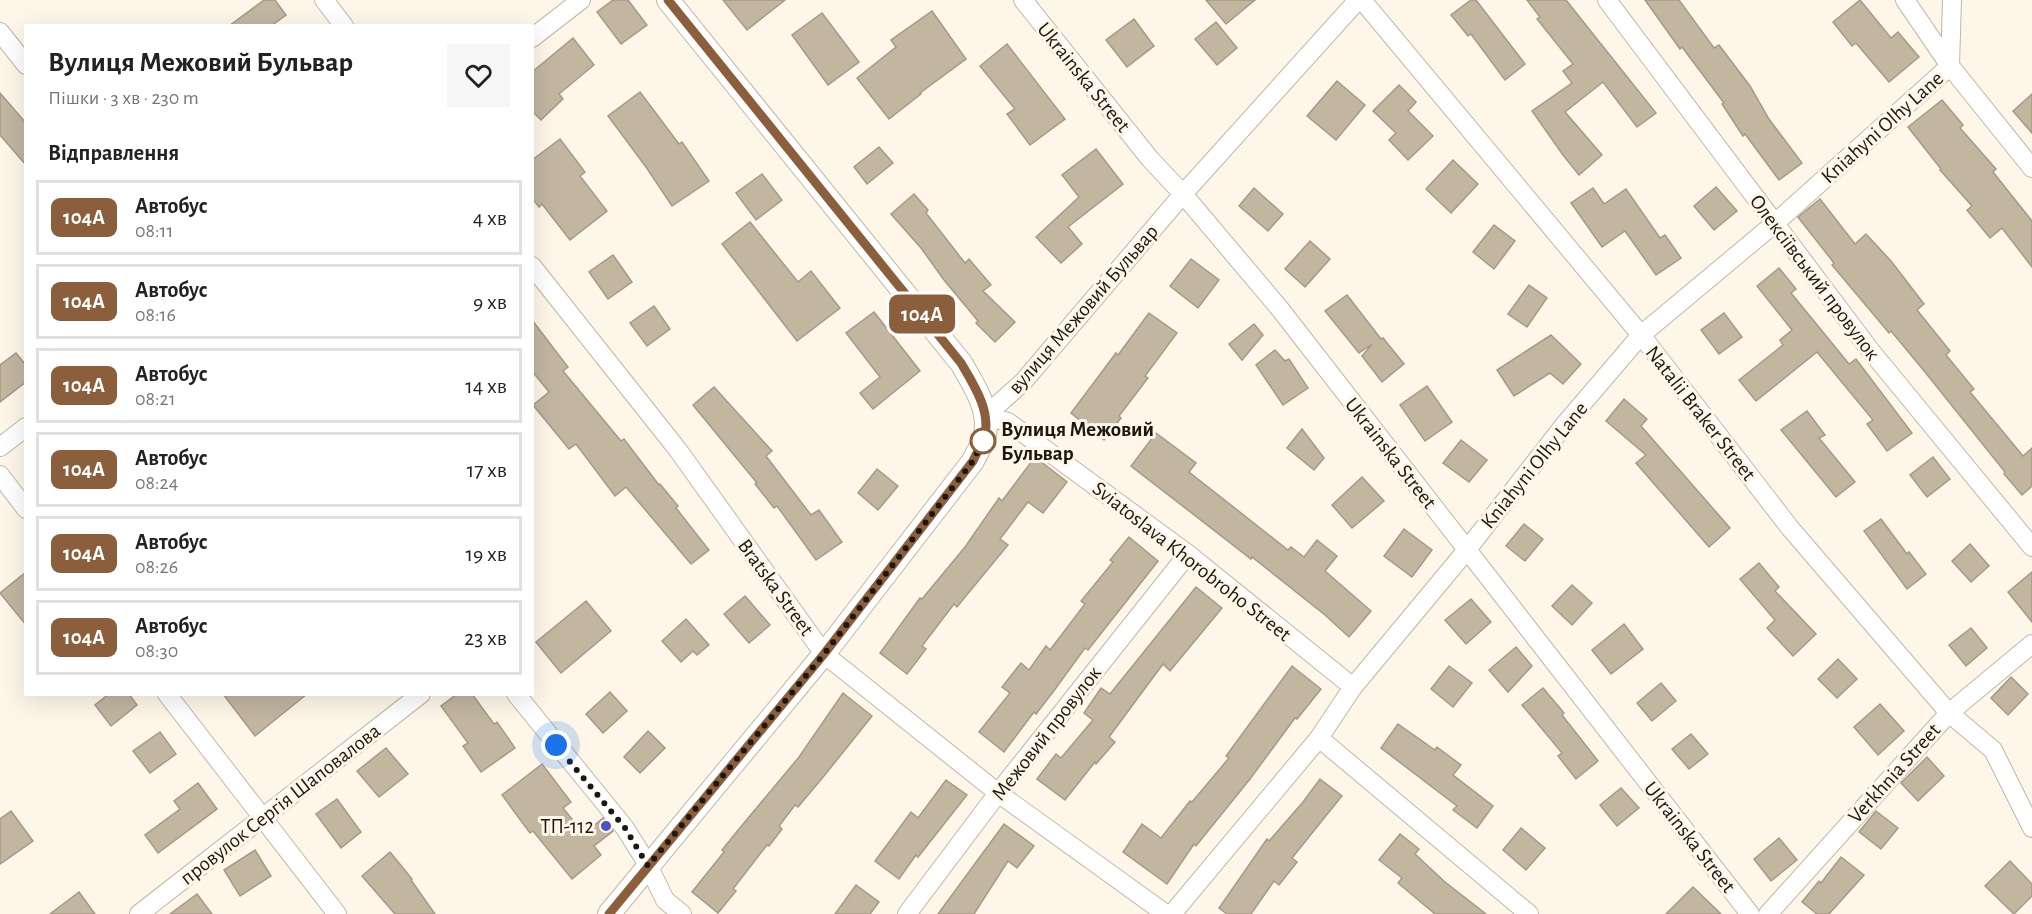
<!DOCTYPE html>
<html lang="uk">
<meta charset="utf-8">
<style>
:root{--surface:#fff;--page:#f6f6f6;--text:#222;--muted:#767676;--line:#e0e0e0}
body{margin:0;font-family:"Alegreya Sans",sans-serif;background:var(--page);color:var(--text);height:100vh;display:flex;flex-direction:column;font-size:22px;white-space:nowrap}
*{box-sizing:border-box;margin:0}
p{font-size:20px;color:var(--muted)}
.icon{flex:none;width:33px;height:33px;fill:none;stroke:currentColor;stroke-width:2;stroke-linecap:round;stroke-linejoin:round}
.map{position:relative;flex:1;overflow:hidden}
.drawer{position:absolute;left:24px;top:24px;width:510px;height:672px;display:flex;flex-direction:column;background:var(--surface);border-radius:0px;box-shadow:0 6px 24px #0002}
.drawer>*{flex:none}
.badge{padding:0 12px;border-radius:9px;font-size:21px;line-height:39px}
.you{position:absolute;width:30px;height:30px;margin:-15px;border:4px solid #fff;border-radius:50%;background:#1a73e8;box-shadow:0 0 0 9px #1a73e833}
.map>.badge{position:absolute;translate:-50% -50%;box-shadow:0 0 0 3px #fff}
h2{padding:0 24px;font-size:22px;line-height:54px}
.round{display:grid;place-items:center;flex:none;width:63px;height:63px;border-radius:0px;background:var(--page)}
.headline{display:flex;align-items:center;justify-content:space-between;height:102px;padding:0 24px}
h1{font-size:28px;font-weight:700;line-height:45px}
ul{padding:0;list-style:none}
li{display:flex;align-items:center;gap:18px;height:75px;margin:0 12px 9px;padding:0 12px;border:3px solid var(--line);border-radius:0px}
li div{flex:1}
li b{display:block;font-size:22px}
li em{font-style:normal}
li .badge{min-width:66px;font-weight:700;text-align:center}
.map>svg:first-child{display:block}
</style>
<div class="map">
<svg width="2032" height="914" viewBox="0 0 2032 914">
<rect width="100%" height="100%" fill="#fef7e9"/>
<g fill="#c2b6a1" stroke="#a69a85" stroke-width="1.5">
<path d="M264 0H275L286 15 271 26H229Z"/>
<path d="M613 0H628L647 25 621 44 597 12Z"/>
<path d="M723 0H785L747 30Z"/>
<path d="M1206 0H1255L1226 24Z"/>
<path d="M1471 0H1476L1525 64 1505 80 1471 34 1468 36 1451 15Z"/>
<path d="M1527 0H1566L1656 113 1637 127 1603 82 1565 112 1602 155 1579 175 1563 155 1532 111 1572 83 1563 71 1573 64 1537 19 1540 17Z"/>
<path d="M1645 0H1679L1714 48 1719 45 1750 86 1769 119 1802 163 1779 180 1745 134 1743 136 1722 104 1724 103 1682 47 1680 49Z"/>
<path d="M1860 0 1891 38 1898 32 1919 57 1889 82 1856 43 1852 46 1833 22Z"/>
<path d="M932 11 966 59 920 93 921 94 889 119 857 78 896 47 891 40Z"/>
<path d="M822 13 859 62 828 85 792 35Z"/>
<path d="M1134 19 1154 46 1127 67 1106 40Z"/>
<path d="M1216 22 1237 48 1217 65 1195 39Z"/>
<path d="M573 38 594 65 559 94 563 99 541 120 532 111V72Z"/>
<path d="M1007 44 1065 119 1030 145 1007 114 1015 109 980 66Z"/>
<path d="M1337 81 1365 105 1336 140 1307 116Z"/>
<path d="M1399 85 1416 102 1408 111 1433 136 1408 160 1389 140 1396 133 1373 111Z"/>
<path d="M640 92 679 144 682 142 709 181 672 206 646 167 608 116Z"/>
<path d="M0 93 26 123V165L0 135Z"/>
<path d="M2032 94V133L2013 111Z"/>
<path d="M1942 100 1963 125 1960 128 1996 169 1993 172 2032 221V267L2002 228 1990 238 1967 210 1972 206 1940 170 1941 169 1908 127Z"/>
<path d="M560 139 585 172 580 176 607 211 570 240 542 204 539 207 532 198V160Z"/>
<path d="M879 147 893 163 867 184 854 167Z"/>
<path d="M1096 149 1123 184 1068 227 1082 244 1061 263 1036 237 1079 197 1062 175Z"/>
<path d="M1453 160 1478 184 1451 213 1426 189Z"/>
<path d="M762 174 782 200 756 220 736 193Z"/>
<path d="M1716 187 1737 211 1714 230 1694 206Z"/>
<path d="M1254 188 1283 214 1268 231 1239 206Z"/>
<path d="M1593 188 1604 204 1626 189 1660 238 1665 235 1681 258 1656 275 1625 231 1602 247 1571 203Z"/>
<path d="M914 194 928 210 926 213 965 263 969 259 991 285 983 291 1015 322 995 342 976 323 978 321 944 280 921 248 891 214Z"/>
<path d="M1820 199 1855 244 1866 234 1891 261 1924 304 1917 310 1950 351 1946 355 1974 389 1970 392 2023 456 2032 448V486L2022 495 2004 474 2005 472 1925 372 1891 331 1889 333 1832 265 1834 263 1798 217Z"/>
<path d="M750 222 798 282 811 271 840 308 797 341 722 244Z"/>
<path d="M1494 225 1515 241 1494 269 1473 252Z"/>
<path d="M1310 241 1330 259 1305 287 1285 269Z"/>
<path d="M613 255 632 282 608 299 589 272Z"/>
<path d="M1191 259 1219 280 1198 308 1170 286Z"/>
<path d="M1779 268 1796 289 1791 293 1849 364 1856 359 1912 433 1887 451 1867 424 1873 420 1817 352 1756 401 1739 380 1783 345 1780 340 1792 330 1757 286Z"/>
<path d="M1529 285 1547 298 1527 327 1508 314Z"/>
<path d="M1347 295 1381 339 1383 338 1404 364 1382 382 1362 356 1372 344 1359 353 1325 311Z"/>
<path d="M654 306 670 329 647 346 630 323Z"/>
<path d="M874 312 920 371 873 409 860 393 880 377 846 333Z"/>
<path d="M1149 313 1177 333 1145 376 1148 378 1119 416 1121 418 1104 440 1071 413 1116 353 1118 355Z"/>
<path d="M1724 313 1742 337 1719 354 1701 330Z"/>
<path d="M532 320 568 367 563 371 621 441 624 439 659 485 660 484 678 506 676 508 709 550 691 564 626 487 615 496 576 444 569 449 533 405 549 392 532 371Z"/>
<path d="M1254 324 1263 335 1242 360 1229 344Z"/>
<path d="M1551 335 1581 364 1563 384 1550 373 1514 396 1497 370Z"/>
<path d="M1275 350 1285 361 1289 359 1308 388 1283 405 1256 365Z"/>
<path d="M16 353 26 365V382L0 402V365Z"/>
<path d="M1427 386 1452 422 1425 441 1400 405Z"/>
<path d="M714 387 772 451 766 456 811 515 819 510 842 542 816 560 777 506 774 508 755 484 757 483 693 405Z"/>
<path d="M1624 399 1647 419 1641 426 1730 528 1709 547 1636 463 1646 455 1606 421Z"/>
<path d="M1807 411 1825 435 1819 438 1855 482 1836 497 1781 430Z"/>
<path d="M1302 429 1324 458 1314 470 1287 448Z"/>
<path d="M1156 433 1196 463 1189 472 1288 550 1291 547 1304 557 1317 540 1337 556 1325 571 1371 611 1349 637 1325 615 1252 557 1251 559 1131 466Z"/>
<path d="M1461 440 1487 460 1469 482 1443 463Z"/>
<path d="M1035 457 1067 482 1043 513 1028 502 1000 539 1008 545 957 607 954 604 922 646 926 649 907 674 880 653 920 598 922 599 965 547 999 498 1002 501Z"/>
<path d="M1933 457 1950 479 1927 497 1910 475Z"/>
<path d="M877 469 898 486 878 510 858 493Z"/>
<path d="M1362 477 1384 501 1352 528 1332 505Z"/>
<path d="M1881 519 1907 554 1909 552 1926 574 1907 589 1864 531Z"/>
<path d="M1524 524 1543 539 1525 561 1506 546Z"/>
<path d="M1404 529 1432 550 1412 577 1384 556Z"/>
<path d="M1129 537 1158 561 1088 650 1085 648 1053 692 1036 714 1034 712 1004 752 979 732 1010 693 1002 687 1021 663 1029 670 1046 646 1050 650 1085 604 1081 601 1113 562 1110 560Z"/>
<path d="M1970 544 1989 566 1971 582 1952 561Z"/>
<path d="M1759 563 1779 587 1775 591 1816 634 1793 656 1767 628 1775 620 1740 579Z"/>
<path d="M26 572V625L0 593Z"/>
<path d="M2032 572V622L2008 592Z"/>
<path d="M1572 585 1592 603 1572 625 1552 606Z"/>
<path d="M1196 587 1222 608 1170 671 1163 664 1109 737 1115 742 1096 764 1095 762 1065 800 1037 779 1056 754 1061 758 1093 720 1084 713 1101 688 1110 694Z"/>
<path d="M745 596 770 625 749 643 724 614Z"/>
<path d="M1471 599 1491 622 1466 644 1445 620Z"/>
<path d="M586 601 611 631 561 673 536 642Z"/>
<path d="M686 619 709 645 697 655 693 651 681 662 662 641Z"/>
<path d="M1624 624 1643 649 1611 674 1592 650Z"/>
<path d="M1971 628 1987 648 1966 666 1949 645Z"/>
<path d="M1516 647 1532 666 1508 692 1489 670Z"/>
<path d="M1838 659 1857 679 1837 698 1818 679Z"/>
<path d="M1292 666 1321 689 1297 719 1295 718 1250 779 1196 846 1194 844 1167 884 1123 852 1142 824 1161 838 1190 801 1192 802 1229 758 1226 756Z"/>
<path d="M1449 666 1472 683 1453 707 1431 689Z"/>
<path d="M2011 677 2028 694 2008 715 1991 698Z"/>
<path d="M1661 683 1676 701 1652 721 1637 703Z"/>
<path d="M1543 688 1564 713 1562 715 1598 761 1576 779 1558 756 1562 753 1522 705Z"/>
<path d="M610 692 627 711 603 733 586 714Z"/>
<path d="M843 693 872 716 824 776 798 807 795 805 779 826 782 829 769 846 767 845 733 889 736 891 718 913 692 892 724 852 722 850 739 829 799 757Z"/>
<path d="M109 694H129L137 705 111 726 95 705Z"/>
<path d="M223 694H307L255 736Z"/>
<path d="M457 694H472L494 724 497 722 515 748 481 772 463 746 468 743 441 706Z"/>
<path d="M1880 704 1904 731 1878 755 1854 727Z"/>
<path d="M1398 724 1435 750 1437 747 1461 765 1453 775 1493 806 1477 828 1453 810 1457 806 1381 748Z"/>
<path d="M648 731 665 748 640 773 624 757Z"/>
<path d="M160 732 176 754 150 773 133 751Z"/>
<path d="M1691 734 1708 754 1689 769 1672 749Z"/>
<path d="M386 748 408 774 379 797 357 771Z"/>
<path d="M1927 757 1944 776 1918 801 1901 783Z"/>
<path d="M542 764 571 802 563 808 584 834 603 818 613 831 594 846 601 855 572 879 533 831 530 833 502 795Z"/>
<path d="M1320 779 1342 796 1292 858 1297 862 1279 885 1274 881 1251 914H1227L1219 908 1267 839 1269 841 1303 802Z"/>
<path d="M946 780 967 795 918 857 916 855 899 879 875 861 911 812 918 818Z"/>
<path d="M198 783 217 809 158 853 145 835 180 809 174 801Z"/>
<path d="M1621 788 1639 808 1617 826 1600 805Z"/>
<path d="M337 799 361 832 341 848 316 814Z"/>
<path d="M11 811 33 841 0 864V819Z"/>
<path d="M1876 811 1898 828 1881 849 1859 832Z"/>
<path d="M1004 824 1034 846 1017 868 1008 861 974 914H938Z"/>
<path d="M1521 828 1545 848 1526 870 1503 850Z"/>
<path d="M1400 834 1419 849 1415 854 1445 882 1486 914H1435L1398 883 1402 878 1379 860Z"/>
<path d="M1779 838 1797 860 1771 881 1754 859Z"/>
<path d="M255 850 271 876 240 896 224 870Z"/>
<path d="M390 852 412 879 411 880 435 914H395L362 876Z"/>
<path d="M1841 857 1864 875 1829 914H1817L1802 902 1819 881 1821 883Z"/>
<path d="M2010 861 2032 884V896L2014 914 1985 886Z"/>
<path d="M856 885 879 902 870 914H835Z"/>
<path d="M1693 887 1721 914H1666Z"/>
<path d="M79 892 95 914H50Z"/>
<path d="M197 894 212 914H170Z"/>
</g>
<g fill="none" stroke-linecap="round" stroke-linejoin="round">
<defs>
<g id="minor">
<path d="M324 0 344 26"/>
<path d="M1023 0 1150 159 1183 194 1280 309 1750 914"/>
<path d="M1362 0 1641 335 1790 528 1949 713 1993 750 2032 828"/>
<path d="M1607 0 1870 350 2032 547"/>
<path d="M1905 0 1950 66 2032 168"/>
<path d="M0 32 26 65"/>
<path d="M532 38 581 0"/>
<path d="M532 266 678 450 824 654 998 793 1166 914"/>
<path d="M985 416 1023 382 1183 194 1358 0"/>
<path d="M985 416 1008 422 1188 554 1353 687"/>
<path d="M0 447 26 427"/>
<path d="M0 475 26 509"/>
<path d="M167 694 337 914"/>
<path d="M516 694 625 828 648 865 665 900 682 914"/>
<path d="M1319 738 1529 914"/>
<path d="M139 914 421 694"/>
<path d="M907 914 998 793 1188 554"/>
<path d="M1172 914 1319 738 1353 687 1466 551 1565 424 1641 335 1774 224 1950 66 1952 0"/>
<path d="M1768 914 1949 713 2032 644"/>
</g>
<path id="tertiary" d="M609 914 824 654 973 461C976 454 981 447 984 439 992 412 974 385 961 363L668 0"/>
</defs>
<use href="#minor" stroke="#c3b6a1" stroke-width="20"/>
<use href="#tertiary" stroke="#c3b6a1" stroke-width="24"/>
<use href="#minor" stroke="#fff" stroke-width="18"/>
<use href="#tertiary" stroke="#fff" stroke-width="22"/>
</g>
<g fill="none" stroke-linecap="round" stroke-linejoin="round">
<defs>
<path id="line" d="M609 914 824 654 973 461C976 454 981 447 984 439 992 412 974 385 961 363L668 0"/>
</defs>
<use href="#line" stroke="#fff" stroke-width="14"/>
<use href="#line" stroke="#8b5e3c" stroke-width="9"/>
<path stroke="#1c1810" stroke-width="6" stroke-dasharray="0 10.8" d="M556 745 625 828 648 866 824 654 973 461 984 438 983 441"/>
</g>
<circle fill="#fff" stroke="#8b5e3c" stroke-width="3" cx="983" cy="441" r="12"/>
<circle fill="#4a52c7" stroke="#fef7e9" stroke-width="2" cx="606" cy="826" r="6"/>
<g text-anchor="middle" stroke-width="6" stroke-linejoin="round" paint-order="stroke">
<g font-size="21" fill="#1c1810" stroke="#fef7e9">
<text transform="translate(1084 77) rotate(51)" y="7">Ukrainska Street</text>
<text transform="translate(1882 127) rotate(-42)" y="7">Kniahyni Olhy Lane</text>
<text transform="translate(1815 277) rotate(53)" y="7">Олексіївський провулок</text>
<text transform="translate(1083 309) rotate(-49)" y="7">вулиця Межовий Бульвар</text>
<text transform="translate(1701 413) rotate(52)" y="7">Natalii Braker Street</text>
<text transform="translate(1391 453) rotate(52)" y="7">Ukrainska Street</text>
<text transform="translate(1534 465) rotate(-51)" y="7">Kniahyni Olhy Lane</text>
<text transform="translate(1192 561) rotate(38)" y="7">Sviatoslava Khorobroho Street</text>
<text transform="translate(776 587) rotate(54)" y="7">Bratska Street</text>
<text transform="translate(1046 733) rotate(-52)" y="7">Межовий провулок</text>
<text transform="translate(1894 773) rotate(-48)" y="7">Verkhnia Street</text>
<text transform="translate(280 804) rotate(-38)" y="7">провулок Сергія Шаповалова</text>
<text transform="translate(1690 837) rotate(52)" y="7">Ukrainska Street</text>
</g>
<g font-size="21" font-weight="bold" fill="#1c1810" stroke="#fef7e9" text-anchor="start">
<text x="1001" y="436">Вулиця Межовий<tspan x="1001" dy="24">Бульвар</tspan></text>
</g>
<g font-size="21" fill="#1c1810" stroke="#fef7e9" text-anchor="end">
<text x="594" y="833">ТП-112</text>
</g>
</g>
</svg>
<div class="you" style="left:556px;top:745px"></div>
<b class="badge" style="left:922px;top:314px;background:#8b5e3c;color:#fff">104А</b>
<section class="drawer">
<div class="headline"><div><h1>Вулиця Межовий Бульвар</h1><p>Пішки · 3 хв · 230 m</p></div><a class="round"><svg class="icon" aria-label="heart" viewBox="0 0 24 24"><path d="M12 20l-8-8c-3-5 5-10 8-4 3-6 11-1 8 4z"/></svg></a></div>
<h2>Відправлення</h2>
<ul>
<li><span class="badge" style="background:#8b5e3c;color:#fff">104А</span><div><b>Автобус</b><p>08:11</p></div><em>4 хв</em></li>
<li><span class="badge" style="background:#8b5e3c;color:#fff">104А</span><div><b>Автобус</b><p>08:16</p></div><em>9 хв</em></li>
<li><span class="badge" style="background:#8b5e3c;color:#fff">104А</span><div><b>Автобус</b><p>08:21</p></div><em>14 хв</em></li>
<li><span class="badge" style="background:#8b5e3c;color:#fff">104А</span><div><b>Автобус</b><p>08:24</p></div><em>17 хв</em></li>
<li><span class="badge" style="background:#8b5e3c;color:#fff">104А</span><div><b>Автобус</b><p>08:26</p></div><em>19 хв</em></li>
<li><span class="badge" style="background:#8b5e3c;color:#fff">104А</span><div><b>Автобус</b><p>08:30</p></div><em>23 хв</em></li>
</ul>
</section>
</div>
